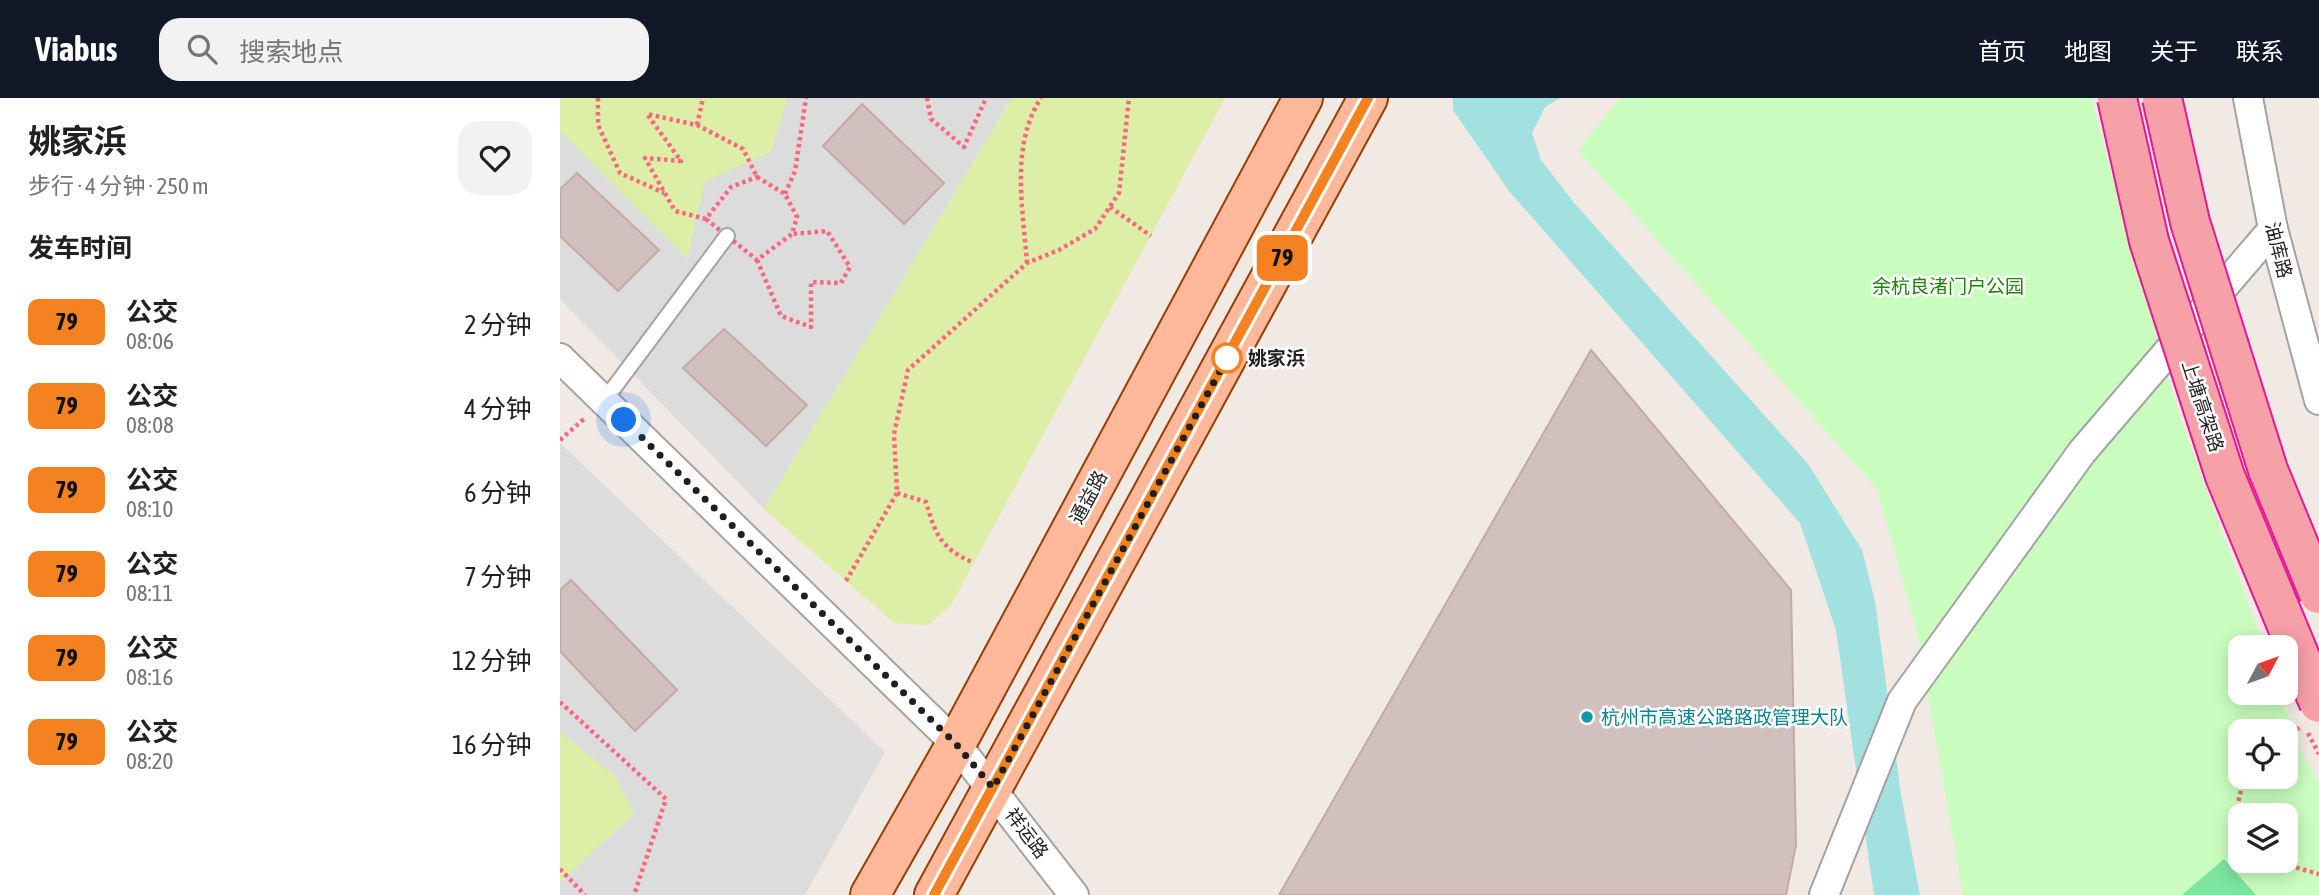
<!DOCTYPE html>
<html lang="zh">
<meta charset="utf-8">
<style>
:root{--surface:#fff;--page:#f2f2f2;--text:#202124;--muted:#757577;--accent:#111827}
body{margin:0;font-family:"Asap Condensed","Noto Sans SC",sans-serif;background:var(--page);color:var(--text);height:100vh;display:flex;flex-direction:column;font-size:26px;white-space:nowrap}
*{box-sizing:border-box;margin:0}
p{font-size:23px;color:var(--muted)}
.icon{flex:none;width:38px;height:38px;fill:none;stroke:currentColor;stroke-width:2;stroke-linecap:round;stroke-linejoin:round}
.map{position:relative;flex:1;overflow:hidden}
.drawer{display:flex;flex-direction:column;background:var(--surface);width:560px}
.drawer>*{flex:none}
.badge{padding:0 14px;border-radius:10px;font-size:24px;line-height:46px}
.needle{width:46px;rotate:49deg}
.controls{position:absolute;left:1668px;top:537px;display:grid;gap:14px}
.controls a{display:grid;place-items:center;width:70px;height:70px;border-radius:14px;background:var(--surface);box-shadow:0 4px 18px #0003;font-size:35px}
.you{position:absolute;width:35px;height:35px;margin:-18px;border:5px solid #fff;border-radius:50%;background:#1a73e8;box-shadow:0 0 0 10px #1a73e833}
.map>.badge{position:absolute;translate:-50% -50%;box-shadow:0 0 0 4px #fff}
h2{padding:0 28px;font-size:26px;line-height:63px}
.round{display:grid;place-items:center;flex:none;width:74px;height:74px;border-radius:21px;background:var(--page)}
.summary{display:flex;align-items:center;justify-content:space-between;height:119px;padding:0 28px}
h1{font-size:33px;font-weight:700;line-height:52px}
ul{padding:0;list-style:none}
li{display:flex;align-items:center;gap:21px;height:84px;padding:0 28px}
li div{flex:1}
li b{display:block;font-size:26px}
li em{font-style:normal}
li .badge{min-width:77px;font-weight:700;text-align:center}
header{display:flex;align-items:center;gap:42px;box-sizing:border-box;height:98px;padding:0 35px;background:var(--accent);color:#fff}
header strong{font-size:33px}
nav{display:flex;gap:38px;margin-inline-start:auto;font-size:24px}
.search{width:490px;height:63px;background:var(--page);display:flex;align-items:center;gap:18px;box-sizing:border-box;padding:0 24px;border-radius:21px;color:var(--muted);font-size:26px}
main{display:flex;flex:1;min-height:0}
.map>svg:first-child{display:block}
</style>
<header>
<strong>Viabus</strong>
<div class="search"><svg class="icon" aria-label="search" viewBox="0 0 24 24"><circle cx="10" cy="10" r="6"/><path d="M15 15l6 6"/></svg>搜索地点</div>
<nav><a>首页</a><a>地图</a><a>关于</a><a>联系</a></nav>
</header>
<main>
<section class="drawer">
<div class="summary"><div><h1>姚家浜</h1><p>步行 · 4 分钟 · 250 m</p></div><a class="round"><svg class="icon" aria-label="heart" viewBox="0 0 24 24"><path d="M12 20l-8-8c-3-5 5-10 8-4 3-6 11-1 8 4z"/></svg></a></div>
<h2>发车时间</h2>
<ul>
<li><span class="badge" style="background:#f58220;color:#111">79</span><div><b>公交</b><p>08:06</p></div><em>2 分钟</em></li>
<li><span class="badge" style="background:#f58220;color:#111">79</span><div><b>公交</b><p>08:08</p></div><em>4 分钟</em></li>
<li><span class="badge" style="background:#f58220;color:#111">79</span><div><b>公交</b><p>08:10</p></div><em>6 分钟</em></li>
<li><span class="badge" style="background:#f58220;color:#111">79</span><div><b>公交</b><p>08:11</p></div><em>7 分钟</em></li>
<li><span class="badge" style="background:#f58220;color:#111">79</span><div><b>公交</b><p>08:16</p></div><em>12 分钟</em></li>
<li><span class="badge" style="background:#f58220;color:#111">79</span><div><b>公交</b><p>08:20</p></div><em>16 分钟</em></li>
</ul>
</section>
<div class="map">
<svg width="1759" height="797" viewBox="0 0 1759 797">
<rect width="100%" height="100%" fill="#f0e9e4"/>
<g fill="#dddcdc">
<path d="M0 0H452L204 411 0 201Z"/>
<path d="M0 345 325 654 245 797H0Z"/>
</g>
<g fill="#ddeea6">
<path d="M0 0H227L211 54 145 83 127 161 0 33Z"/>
<path d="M452 0H665L391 507 368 527 334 525 204 411Z"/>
<path d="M0 634 55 678 74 716 0 784Z"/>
</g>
<path fill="#cafebe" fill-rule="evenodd" d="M1060 0H1531L1617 310 1704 549 1680 550V595H1720L1742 656 1759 686V797H1403L1356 529 1317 391 1018 52ZM1680 634H1726V679H1680ZM1680 718H1726V763H1680Z"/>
<path fill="#7ce6a1" d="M1664 761 1696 797H1622Z"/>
<path fill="#a1e1df" d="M893 0H1000L985 9 972 35 981 62 1015 106 1248 366 1302 452 1315 503 1341 697 1360 797H1314L1276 532 1240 425 949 93 893 12Z"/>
<g fill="#d1c0bd" stroke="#c3aaa5" stroke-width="2">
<path d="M302 6 384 85 344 126 263 48Z"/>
<path d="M17 75 99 152 58 193 0 138V91Z"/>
<path d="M164 231 247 307 206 348 123 270Z"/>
<path d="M1031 252 1231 492 1236 747 1226 797H719Z"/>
<path d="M11 482 117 592 75 633 0 553V492Z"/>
</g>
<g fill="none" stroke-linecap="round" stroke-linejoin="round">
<defs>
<path id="service" d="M44 303 167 138"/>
<g id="minor">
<path d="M1688 0 1713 131 1759 302"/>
<path d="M0 260 396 646 514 797"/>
<path d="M1264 797 1342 603 1522 354 1713 131"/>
</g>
<g id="primary">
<path d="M310 797 396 646 743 0"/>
<path d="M374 797 808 0"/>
</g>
</defs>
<use href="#service" stroke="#a3a3a3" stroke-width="18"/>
<use href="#minor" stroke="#a3a3a3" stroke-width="32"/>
<use href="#primary" stroke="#993e00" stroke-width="42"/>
<g stroke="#ff667f" stroke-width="4.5" stroke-dasharray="3.5 3.5" stroke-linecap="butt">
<path d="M38 0V27L60 75 104 95"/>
<path d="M367 0 371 21 404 49 426 0"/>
<path d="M137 27 143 0"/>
<path d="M197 79 225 96 237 119 232 136 197 162 146 121 171 89Z"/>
<path d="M225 96 235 73 246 0"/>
<path d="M550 109 591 138"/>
<path d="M146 121 115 113 85 60 121 63 87 16 137 27 183 51 197 79"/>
<path d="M197 162 221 218 251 229V184L281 185 290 169 267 133 232 136"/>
<path d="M467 165C463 111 450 47 481 0"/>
<path d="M0 342 25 320"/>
<path d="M337 395 366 404C375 436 381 451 414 465"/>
<path d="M286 483 337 395 334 336 348 272 467 165 499 152 535 131 559 95 569 0"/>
<path d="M0 604 106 701 74 797"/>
<path d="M1748 635 1759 656"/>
<path d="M1726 641 1741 628"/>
<path d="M1680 728 1674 722 1684 679"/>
<path d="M1724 763 1734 769 1759 776"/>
<path d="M0 771 25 797"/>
</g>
<use href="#service" stroke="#fff" stroke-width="14"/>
<use href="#minor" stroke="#fff" stroke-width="28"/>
<use href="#primary" stroke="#ffb99a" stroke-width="38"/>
<defs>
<g id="trunk-bridge">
<path d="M1557 0 1589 143 1665 378 1759 605"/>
<path d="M1602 0 1630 124 1708 372 1759 496"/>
</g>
</defs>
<use href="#trunk-bridge" stroke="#e91796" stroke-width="42" stroke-linecap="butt"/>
<use href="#trunk-bridge" stroke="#f6a0a8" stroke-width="38"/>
</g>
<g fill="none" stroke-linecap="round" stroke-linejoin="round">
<defs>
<path id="line" d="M374 797 808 0"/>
</defs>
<use href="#line" stroke="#fff" stroke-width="16"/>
<use href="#line" stroke="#f58220" stroke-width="10"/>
<path stroke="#1f1f1f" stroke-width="7" stroke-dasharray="0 12.6" d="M64 322 396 646 433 690 667 260"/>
</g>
<circle fill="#fff" stroke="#f58220" stroke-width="3.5" cx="667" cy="260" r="14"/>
<circle fill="#0f9aa8" stroke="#fff" stroke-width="2.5" cx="1027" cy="619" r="7"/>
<g text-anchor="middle" stroke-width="5" stroke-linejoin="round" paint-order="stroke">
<g font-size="19" fill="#1f1f1f" stroke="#fff">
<text transform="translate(1719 152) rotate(76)" y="7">油库路</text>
<text transform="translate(1643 308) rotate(72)" y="7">上塘高架路</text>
<text transform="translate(528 399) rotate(-62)" y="7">通益路</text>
<text transform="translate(467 735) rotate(53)" y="7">祥运路</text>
</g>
<g font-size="19" fill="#1b8703" stroke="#fff">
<text x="1388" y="195">余杭良渚门户公园</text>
</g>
<g font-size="19" font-weight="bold" fill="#1f1f1f" stroke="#fff" text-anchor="start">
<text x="688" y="267">姚家浜</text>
</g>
<g font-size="19" fill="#0d838f" stroke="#fff" text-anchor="start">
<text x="1041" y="626">杭州市高速公路路政管理大队</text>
</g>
</g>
</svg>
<div class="controls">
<a><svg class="needle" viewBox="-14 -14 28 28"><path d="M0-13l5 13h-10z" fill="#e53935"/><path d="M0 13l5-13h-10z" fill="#757577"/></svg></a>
<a><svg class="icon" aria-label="locate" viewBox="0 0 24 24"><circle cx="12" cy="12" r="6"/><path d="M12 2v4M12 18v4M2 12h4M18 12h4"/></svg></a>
<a><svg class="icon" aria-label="layers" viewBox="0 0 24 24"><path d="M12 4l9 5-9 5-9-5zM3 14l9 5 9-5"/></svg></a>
</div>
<div class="you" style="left:64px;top:322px"></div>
<b class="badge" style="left:722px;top:160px;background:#f58220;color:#111">79</b>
</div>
</main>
